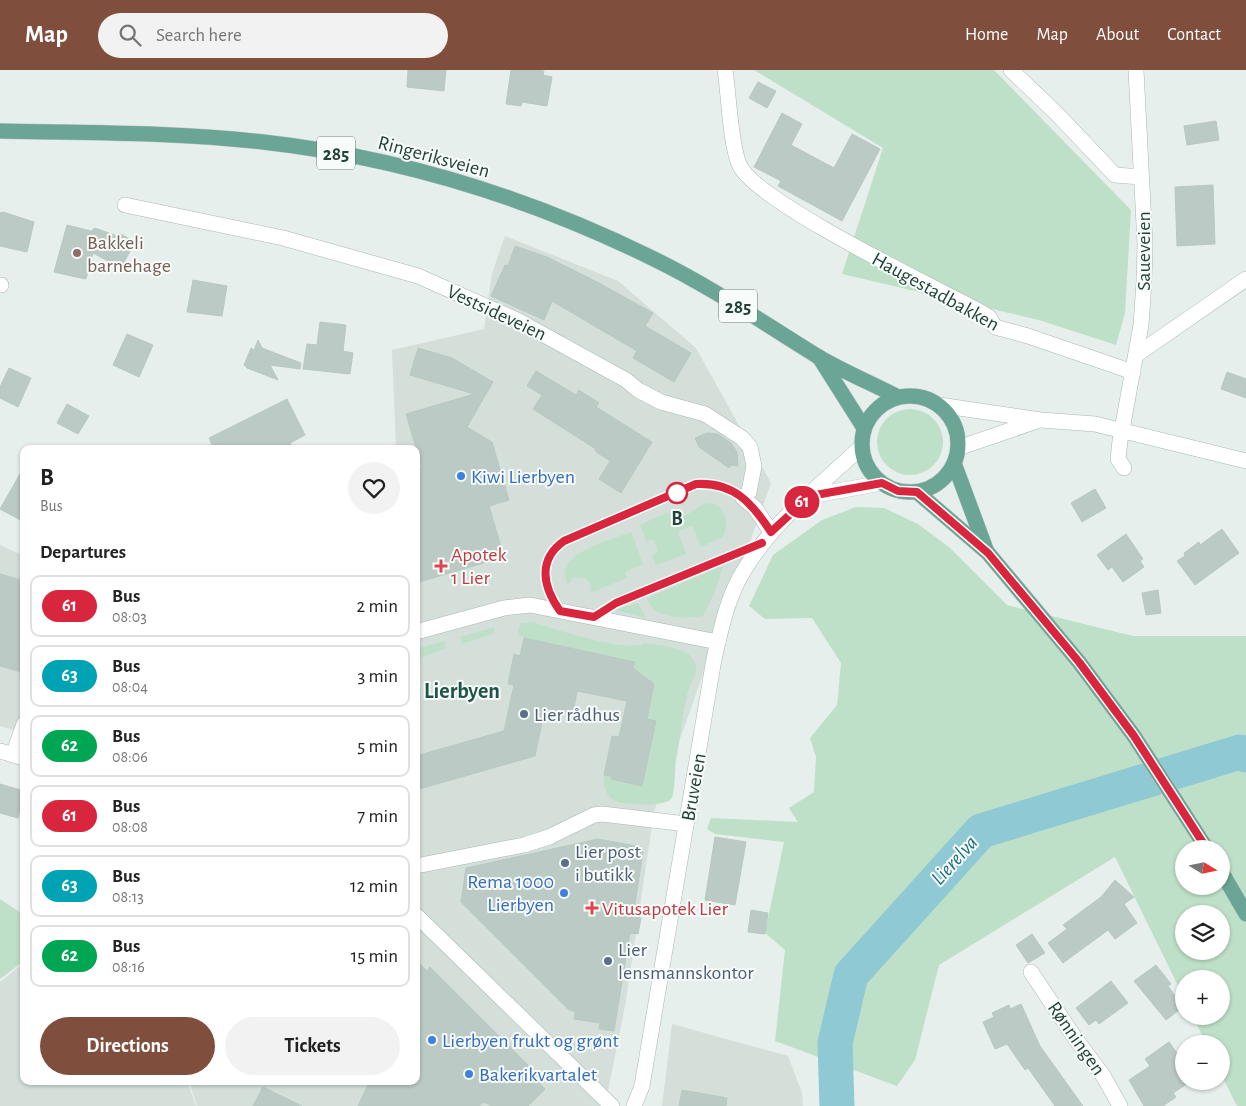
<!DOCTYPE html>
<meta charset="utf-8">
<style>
:root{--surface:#fff;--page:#f2f2f2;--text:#222;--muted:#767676;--line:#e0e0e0;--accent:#804e3d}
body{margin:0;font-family:"Alegreya Sans",sans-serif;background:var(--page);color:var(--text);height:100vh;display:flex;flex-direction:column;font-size:19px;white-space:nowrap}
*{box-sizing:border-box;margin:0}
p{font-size:16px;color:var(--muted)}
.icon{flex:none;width:28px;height:28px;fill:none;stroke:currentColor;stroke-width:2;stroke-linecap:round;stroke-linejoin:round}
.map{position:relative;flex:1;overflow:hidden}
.sheet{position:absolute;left:20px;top:375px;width:400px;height:640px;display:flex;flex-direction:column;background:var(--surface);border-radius:10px;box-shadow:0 1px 4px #0004}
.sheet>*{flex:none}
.badge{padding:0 10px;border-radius:16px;font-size:18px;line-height:32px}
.needle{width:32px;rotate:100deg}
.controls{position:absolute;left:1175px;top:770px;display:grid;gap:10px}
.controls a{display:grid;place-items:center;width:55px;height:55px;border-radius:50%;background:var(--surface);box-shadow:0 1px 4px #0004;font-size:25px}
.map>.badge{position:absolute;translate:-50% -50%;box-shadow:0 0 0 2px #fff}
h2{padding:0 20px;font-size:19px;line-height:45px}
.round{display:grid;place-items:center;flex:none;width:52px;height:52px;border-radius:26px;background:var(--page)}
.overview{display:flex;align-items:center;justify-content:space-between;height:85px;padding:0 20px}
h1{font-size:24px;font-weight:700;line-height:38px}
.button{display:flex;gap:10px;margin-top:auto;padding:10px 20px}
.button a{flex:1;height:58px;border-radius:30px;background:var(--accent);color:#fff;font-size:20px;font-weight:700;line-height:58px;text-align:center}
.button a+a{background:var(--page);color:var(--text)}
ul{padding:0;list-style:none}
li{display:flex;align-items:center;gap:15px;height:62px;margin:0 10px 8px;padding:0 10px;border:2px solid var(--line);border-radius:10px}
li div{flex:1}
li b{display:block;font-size:19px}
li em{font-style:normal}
li .badge{min-width:55px;font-weight:700;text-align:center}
header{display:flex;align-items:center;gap:30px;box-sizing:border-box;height:70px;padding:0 25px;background:var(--accent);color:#fff}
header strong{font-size:24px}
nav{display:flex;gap:28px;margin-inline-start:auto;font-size:18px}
.search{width:350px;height:45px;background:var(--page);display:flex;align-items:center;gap:12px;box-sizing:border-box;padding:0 18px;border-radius:28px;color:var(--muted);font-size:19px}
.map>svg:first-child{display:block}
</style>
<header>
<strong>Map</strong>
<div class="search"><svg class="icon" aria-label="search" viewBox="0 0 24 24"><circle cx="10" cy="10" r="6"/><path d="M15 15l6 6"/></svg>Search here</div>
<nav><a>Home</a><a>Map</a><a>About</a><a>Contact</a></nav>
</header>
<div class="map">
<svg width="1246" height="1036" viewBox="0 0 1246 1036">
<rect width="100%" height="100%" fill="#e6efeb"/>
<g fill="#d4dfda">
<path d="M505 166 618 211 696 278 771 413 654 742 625 936 605 1036H197L189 1011H416V379H396L392 280 484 259 492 203Z"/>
<path d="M0 475 24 486V663L0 656Z"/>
<path d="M20 896 24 898V1011H187L196 1036H0V912Z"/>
<path d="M672 954 788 986 802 1023 803 1036H662Z"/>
</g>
<g fill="#bfe0c8" fill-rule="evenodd">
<path d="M754 0H994L1131 140 1125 243 1116 275 1039 250 842 204 883 78Z"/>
<circle cx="910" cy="372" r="33"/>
<path d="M705 433C725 432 730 451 723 467L701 477 692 456 678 462 686 484 656 495 652 485 658 481 653 469 646 471 640 455 666 443 686 445Z"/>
<path d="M856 437 884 438 918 454 949 477 1007 535 1133 566H1246V1036H1237L1221 1004V974H1206L1193 946H1221V909H1184V928L1115 787 939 895 915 990 897 1016 775 971 785 880 765 863 784 772 715 764 707 759 711 748 798 752 789 738 814 722 816 687 810 668 837 635 841 593 812 548 765 549 749 536 773 485 822 450ZM1184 779H1221V816H1184ZM1184 844H1221V881H1184Z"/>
<path d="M631 462 643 494 625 502 627 508 590 523 591 515 585 508 574 507 568 515C552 483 609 471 631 462Z"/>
<path d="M723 496 715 522 703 546C692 549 661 548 653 539 650 536 649 532 647 528Z"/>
<path d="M638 533 646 548 615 540Z"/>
<path d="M532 552C552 558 629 584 644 573 659 576 690 576 695 593 699 603 692 609 689 618 683 639 681 663 677 685 674 695 676 724 671 729 664 737 625 735 615 731 605 726 603 714 604 705L642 715 656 651 647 649 655 614 634 599 635 591 524 568 518 564 520 553Z"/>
<path d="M494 557 495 563 462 574 460 567Z"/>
<path d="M444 571 446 579 416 589V579Z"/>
<path d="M0 829 24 845V894L21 893 0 909Z"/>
</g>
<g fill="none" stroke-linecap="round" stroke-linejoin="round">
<path stroke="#8ec9d4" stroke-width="35" d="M837 1036 835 973 851 905 981 761 1240 682 1246 685"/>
</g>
<g fill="#bbcac4" stroke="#b8c9c2">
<path d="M408 0H446L444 21 407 17Z"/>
<path d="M511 0H536L544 1 543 5 552 7 547 36 522 32 521 36 506 34Z"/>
<path d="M758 12 776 21 767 38 749 28Z"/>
<path d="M782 43 802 54 791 75 834 98 852 64 880 79 842 151 778 116 781 111 754 97Z"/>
<path d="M1216 51 1219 70 1187 75 1184 56Z"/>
<path d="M1213 115 1215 174 1177 176 1175 117Z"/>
<path d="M3 142 34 152 27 182 0 176V143Z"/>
<path d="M67 155 91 161 95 158 117 166 119 163 135 172 121 198 93 183 86 209 76 207 54 202Z"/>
<path d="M515 176 547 187 599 213 653 243 645 256 691 283 674 312 633 288 637 281 552 231 544 250 491 226 505 195 508 196Z"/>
<path d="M193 210 227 216 222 246 187 242Z"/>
<path d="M320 252 346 255 343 281 353 283 350 304 303 299 307 274 317 275Z"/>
<path d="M127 264 153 275 139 307 113 295Z"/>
<path d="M258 270 262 278 301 293 300 299 270 295 278 310 247 298 244 295 251 278 254 280Z"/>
<path d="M418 278 452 288 493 312 467 357 492 372 509 430 489 436 504 487 416 513V399L422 398 406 344 474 324 410 305Z"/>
<path d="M9 298 31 308 18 337 0 328V317Z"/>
<path d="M536 301 576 325 579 320 599 333 596 337 652 372 621 423 599 409 610 391 595 381 596 379 533 339 542 325 527 316Z"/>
<path d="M1227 302 1246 309V328L1221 319Z"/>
<path d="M287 329 305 365 290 373 293 379H214L209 368Z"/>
<path d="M67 334 89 346 78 364 57 353Z"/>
<path d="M707 363 718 364 731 373 737 382 738 396 731 395 729 398 699 377 695 368Z"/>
<path d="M24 397V452L0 439Z"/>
<path d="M1095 419 1106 438 1082 452 1071 433Z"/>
<path d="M1222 459 1239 483 1195 515 1177 491 1185 486 1184 483 1199 472 1200 475Z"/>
<path d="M1126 464 1143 489 1140 491 1144 497 1123 512 1112 497 1108 500 1097 485Z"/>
<path d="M0 504 24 511V592L21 602 0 596Z"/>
<path d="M1158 520 1161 543 1146 545 1142 523Z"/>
<path d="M524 568 635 592 633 598 654 614 647 649 656 651 642 716 611 709V706L604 705 612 666 619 667 627 631 577 621 573 644 545 638 535 686 416 720V686L504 661 514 615 508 614 514 584 520 586Z"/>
<path d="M0 714 24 721 18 748 0 743Z"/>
<path d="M715 767 746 772 735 835 705 830Z"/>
<path d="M598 769 641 777 640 781 643 782 633 847 641 848 638 864 630 863 614 961 599 959 600 953 574 949 575 941 569 940 461 832 466 798Z"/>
<path d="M1115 810 1134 827 1124 834 1137 853 1115 869 1108 860 1063 893 1048 873 1067 859 1063 855 1101 827Z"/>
<path d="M751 840 768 843 765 864 748 862Z"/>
<path d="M1032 864 1045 883 1028 893 1016 875Z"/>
<path d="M416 890 427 901 430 897 542 1009 539 1013 545 1019 528 1036H492L484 1032 479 1036H358L370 1011H416Z"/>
<path d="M1156 895 1171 914 1168 916 1183 937 1166 950 1134 911Z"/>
<path d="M1111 911 1128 933 1099 954 1096 950 1089 955 1076 938Z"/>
<path d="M1021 934 1040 976 1083 1036H1055L1028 998 1025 1000 1007 974 995 979 983 952 994 947 992 943 1009 935 1010 939Z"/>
<path d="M1169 972 1184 993V1011L1187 1014 1173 1023 1176 1027 1163 1036H1144L1129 1010 1150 996 1145 989Z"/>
<path d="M263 1017 302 1036H253Z"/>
<path d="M682 1020 727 1028 726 1036H679Z"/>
</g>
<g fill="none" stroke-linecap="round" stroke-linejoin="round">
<defs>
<g id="minor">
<path d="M725 0C729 25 730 72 739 94 752 130 938 219 981 242L989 247 995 257 1028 266 1133 302"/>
<path d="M1011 0 1056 43 1115 105 1141 107"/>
<path d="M125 135 283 168 418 206 517 250 626 310 638 320 661 332 705 344 742 368 750 377 754 396 749 422 743 428 755 438 771 462"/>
<path d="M0 215H1"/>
<path d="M1136 285 1246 209"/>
<path d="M1124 398 1118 389 1120 371 1141 255 1144 212 1145 174 1136 0"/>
<path d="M13 685 24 654"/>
<path d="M416 796 524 775 549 767 594 745 602 744 686 754"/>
<path d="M1031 902 1075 968 1104 1007 1120 1036"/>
</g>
<g id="tertiary">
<path d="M810 426 882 413"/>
<path d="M416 562 504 538 530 535 718 572"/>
<path d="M0 681 24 688"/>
<path d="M416 845 612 1036"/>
<path d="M634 1036 642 1016 714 589C721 560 727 528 743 502 772 452 820 416 861 377"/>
</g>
<g id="secondary">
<path d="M939 335 1041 350 1095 354 1246 391"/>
<path d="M958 378 1037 351"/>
</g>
<g id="primary">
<path d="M0 61C87 63 176 62 263 72 398 87 530 128 652 188 710 216 762 252 817 286 842 301 871 313 898 327"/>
<path d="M819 287 864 358"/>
<circle cx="910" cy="374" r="48"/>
<path d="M954 393 987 482"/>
<path d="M917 422 988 483 1079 592 1134 666 1207 779"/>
<path d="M1221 801 1246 844"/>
</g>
</defs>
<use href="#minor" stroke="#a8b8b2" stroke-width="16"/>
<use href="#tertiary" stroke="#a8b8b2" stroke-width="16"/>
<use href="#secondary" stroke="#a4bbb3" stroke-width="16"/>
<use href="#primary" stroke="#c2cac8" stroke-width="16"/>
<use href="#minor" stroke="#fff" stroke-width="15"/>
<use href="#tertiary" stroke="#fff" stroke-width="15"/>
<use href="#secondary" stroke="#fff" stroke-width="15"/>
<use href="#primary" stroke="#6aa596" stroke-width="15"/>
</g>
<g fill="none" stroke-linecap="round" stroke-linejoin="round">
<defs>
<path id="line" d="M762 473 616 533 594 547 560 541C543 517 537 490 564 471L696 414C734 412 752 433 771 462L810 426 882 413 898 421 917 422 988 483 1079 592 1134 666 1207 779"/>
</defs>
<use href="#line" stroke="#fff" stroke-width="11"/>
<use href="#line" stroke="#d7263d" stroke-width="8"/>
</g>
<circle fill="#8d6e63" stroke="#f7fbf9" stroke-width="2" cx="77" cy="183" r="5"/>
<g fill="#3f7fe0" stroke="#f7fbf9" stroke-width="2">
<circle cx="461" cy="406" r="5"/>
<circle cx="564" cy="823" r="5"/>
<circle cx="432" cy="970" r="5"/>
<circle cx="469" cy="1004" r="5"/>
</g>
<circle fill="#fff" stroke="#d7263d" stroke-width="2.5" cx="677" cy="423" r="10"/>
<g fill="#e0444e" stroke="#f7fbf9" stroke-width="2">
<path d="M438.5 488.5h5v5h5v5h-5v5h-5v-5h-5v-5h5z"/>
<path d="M589.5 830.5h5v5h5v5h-5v5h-5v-5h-5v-5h5z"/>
</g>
<g fill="#5c6f8a" stroke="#f7fbf9" stroke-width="2">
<circle cx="524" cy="644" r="5"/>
<circle cx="565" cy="793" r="5"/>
<circle cx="608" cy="891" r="5"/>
</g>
<g text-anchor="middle" stroke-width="4" stroke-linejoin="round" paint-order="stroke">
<g fill="#f7fbf9" stroke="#637a73" stroke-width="1">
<rect x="317" y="66.5" width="38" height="33" rx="4"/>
<rect x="719" y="219.5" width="38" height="33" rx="4"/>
</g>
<g font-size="19" font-weight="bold" fill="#24423a">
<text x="336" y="90">285</text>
<text x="738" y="243">285</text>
</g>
<g font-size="20" fill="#24423a" stroke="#f7fbf9">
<text transform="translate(434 86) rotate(15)" y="7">Ringeriksveien</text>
<text transform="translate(1143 181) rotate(-90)" y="7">Saueveien</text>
<text transform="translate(936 221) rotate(29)" y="7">Haugestadbakken</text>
<text transform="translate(497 242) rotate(25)" y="7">Vestsideveien</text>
<text transform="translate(693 717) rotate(-80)" y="7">Bruveien</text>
<text transform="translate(1077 968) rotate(55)" y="7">Rønningen</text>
</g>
<g font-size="20" fill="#785e54" stroke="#f7fbf9" text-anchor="start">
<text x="87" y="179">Bakkeli<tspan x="87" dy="23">barnehage</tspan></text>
</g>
<g font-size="20" fill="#366cbe" stroke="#f7fbf9" text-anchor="start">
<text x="471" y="413">Kiwi Lierbyen</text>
<text x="554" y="818" text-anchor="end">Rema 1000<tspan x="554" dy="23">Lierbyen</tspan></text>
<text x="442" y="977">Lierbyen frukt og grønt</text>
<text x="479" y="1011">Bakerikvartalet</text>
</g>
<g font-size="20" font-weight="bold" fill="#24423a" stroke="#f7fbf9">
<text x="677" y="455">B</text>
</g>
<g font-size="20" fill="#be3a42" stroke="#f7fbf9" text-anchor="start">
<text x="451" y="491">Apotek<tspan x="451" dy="23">1 Lier</tspan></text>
<text x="602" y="845">Vitusapotek Lier</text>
</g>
<g font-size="20" fill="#4e5e75" stroke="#f7fbf9" text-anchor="start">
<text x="534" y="651">Lier rådhus</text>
<text x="575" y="788">Lier post<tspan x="575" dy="23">i butikk</tspan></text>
<text x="618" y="886">Lier<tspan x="618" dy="23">lensmannskontor</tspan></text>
</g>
<g font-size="21" font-style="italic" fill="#1c6f80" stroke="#f7fbf9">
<text transform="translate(954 790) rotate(-48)" y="7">Lierelva</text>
</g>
<g font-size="22" font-weight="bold" fill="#1f5548" stroke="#f7fbf9">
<text x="462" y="628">Lierbyen</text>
</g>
</g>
</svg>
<div class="controls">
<a><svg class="needle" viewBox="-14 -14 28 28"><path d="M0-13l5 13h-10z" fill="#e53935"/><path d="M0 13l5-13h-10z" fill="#767676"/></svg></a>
<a><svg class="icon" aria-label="layers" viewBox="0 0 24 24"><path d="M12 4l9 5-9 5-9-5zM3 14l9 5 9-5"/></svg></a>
<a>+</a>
<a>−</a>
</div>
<b class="badge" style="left:802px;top:432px;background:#d7263d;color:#fff">61</b>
<section class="sheet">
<div class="overview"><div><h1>B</h1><p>Bus</p></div><a class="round"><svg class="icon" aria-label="heart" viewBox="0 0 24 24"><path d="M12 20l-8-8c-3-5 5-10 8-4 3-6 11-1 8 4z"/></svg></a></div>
<h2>Departures</h2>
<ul>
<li><span class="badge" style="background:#d7263d;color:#fff">61</span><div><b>Bus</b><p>08:03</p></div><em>2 min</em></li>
<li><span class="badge" style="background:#00a3b4;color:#fff">63</span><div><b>Bus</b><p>08:04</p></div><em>3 min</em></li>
<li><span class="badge" style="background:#00a651;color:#fff">62</span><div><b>Bus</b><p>08:06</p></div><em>5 min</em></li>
<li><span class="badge" style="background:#d7263d;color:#fff">61</span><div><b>Bus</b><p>08:08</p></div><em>7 min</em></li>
<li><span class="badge" style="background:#00a3b4;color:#fff">63</span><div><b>Bus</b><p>08:13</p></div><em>12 min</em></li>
<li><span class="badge" style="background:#00a651;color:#fff">62</span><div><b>Bus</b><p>08:16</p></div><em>15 min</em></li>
</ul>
<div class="button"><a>Directions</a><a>Tickets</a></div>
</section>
</div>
